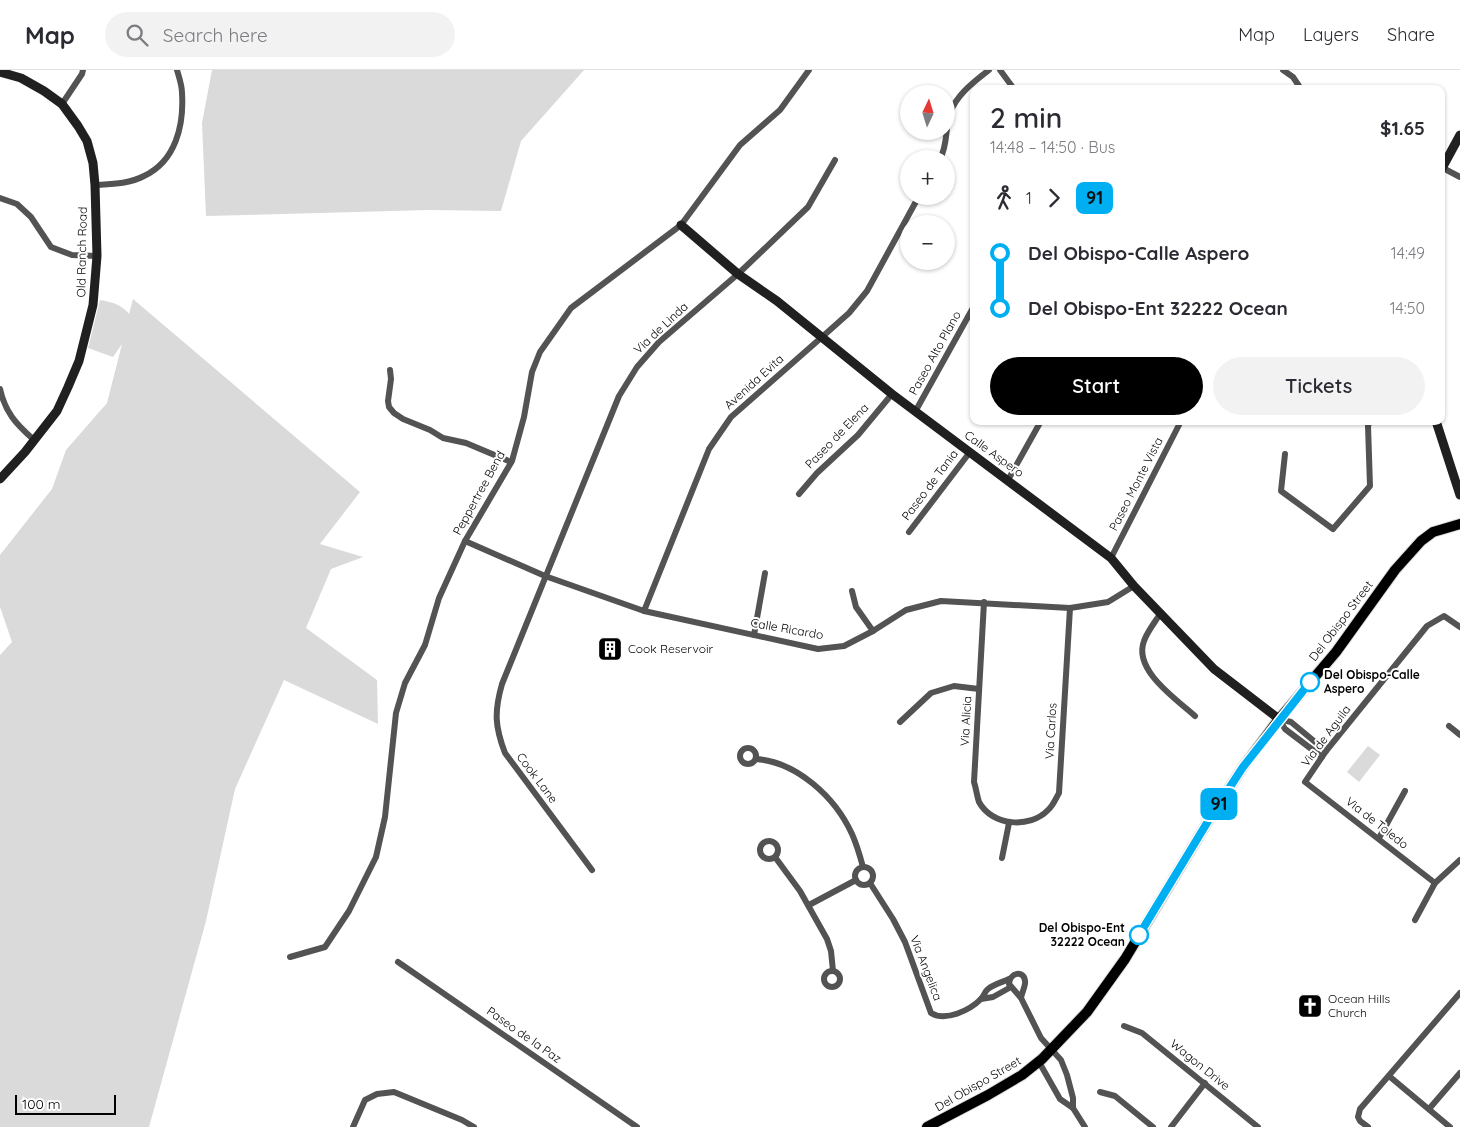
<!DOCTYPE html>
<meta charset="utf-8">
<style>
:root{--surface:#fff;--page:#f2f2f3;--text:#2b2b33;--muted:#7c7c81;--line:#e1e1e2;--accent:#000}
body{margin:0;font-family:Quicksand,sans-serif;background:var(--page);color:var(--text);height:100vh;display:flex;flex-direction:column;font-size:19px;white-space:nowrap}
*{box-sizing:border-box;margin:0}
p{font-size:16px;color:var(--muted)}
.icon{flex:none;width:28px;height:28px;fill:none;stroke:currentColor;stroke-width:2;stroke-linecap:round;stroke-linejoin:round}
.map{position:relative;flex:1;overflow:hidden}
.details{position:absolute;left:970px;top:15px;width:475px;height:340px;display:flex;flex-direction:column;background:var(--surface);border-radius:10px;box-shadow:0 1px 4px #0004}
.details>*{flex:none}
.badge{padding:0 10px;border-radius:8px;font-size:18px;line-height:32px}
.needle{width:32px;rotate:4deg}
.buttons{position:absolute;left:900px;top:15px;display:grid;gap:10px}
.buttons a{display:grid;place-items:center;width:55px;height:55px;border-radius:50%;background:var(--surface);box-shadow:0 1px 4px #0004;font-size:25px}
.scale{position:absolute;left:15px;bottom:12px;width:101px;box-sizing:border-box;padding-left:5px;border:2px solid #000;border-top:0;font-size:14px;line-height:18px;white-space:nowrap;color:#000;-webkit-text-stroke:4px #fff;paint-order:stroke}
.map>.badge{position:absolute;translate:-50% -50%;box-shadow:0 0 0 2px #fff}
.legs{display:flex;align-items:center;gap:8px;height:55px;padding:0 20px;font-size:16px}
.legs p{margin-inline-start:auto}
.head{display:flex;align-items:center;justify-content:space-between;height:85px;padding:0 20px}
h1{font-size:28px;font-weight:600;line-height:38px}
.primary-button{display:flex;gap:10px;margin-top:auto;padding:10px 20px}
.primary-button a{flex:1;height:58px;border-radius:30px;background:var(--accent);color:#fff;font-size:20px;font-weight:600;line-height:58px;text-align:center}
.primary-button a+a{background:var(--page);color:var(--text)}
ul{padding:0 20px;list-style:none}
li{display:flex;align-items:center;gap:18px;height:55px;font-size:19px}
li i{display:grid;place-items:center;width:8px;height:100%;margin:0 6px;background:currentColor}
li i::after{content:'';width:12px;height:12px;margin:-6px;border:4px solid;border-radius:50%;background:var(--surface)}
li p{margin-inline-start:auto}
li:first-child i{background:linear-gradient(#0000 50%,currentColor 0)}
li:last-child i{background:linear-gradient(currentColor 50%,#0000 0)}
header{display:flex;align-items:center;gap:30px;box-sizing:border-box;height:70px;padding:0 25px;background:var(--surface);border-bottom:1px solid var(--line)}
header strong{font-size:24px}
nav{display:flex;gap:28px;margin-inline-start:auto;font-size:18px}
.search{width:350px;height:45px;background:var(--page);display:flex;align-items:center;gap:12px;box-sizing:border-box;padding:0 18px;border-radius:28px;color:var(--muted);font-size:19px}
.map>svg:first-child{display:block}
</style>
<header>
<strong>Map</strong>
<div class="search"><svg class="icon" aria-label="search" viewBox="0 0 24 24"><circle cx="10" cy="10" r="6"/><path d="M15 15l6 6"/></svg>Search here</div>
<nav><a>Map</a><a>Layers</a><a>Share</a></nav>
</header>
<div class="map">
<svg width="1460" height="1057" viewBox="0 0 1460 1057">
<rect width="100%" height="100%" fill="#fff"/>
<g fill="#dadada">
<path d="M212 0H584L521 71 501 141 429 140 206 146 202 53Z"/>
<path d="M133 229 360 422 320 474 363 487 331 499 306 558 377 610 378 654 284 610 235 719 206 851 149 1057H0V585L12 572 0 537V485L52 419 66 380 107 333 122 274 113 287 88 278 100 230C112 232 121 234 129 244Z"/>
<path d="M1368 676 1380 685 1359 712 1347 702Z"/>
</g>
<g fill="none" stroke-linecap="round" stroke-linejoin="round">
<defs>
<path id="primary" d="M927 1057 988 1025 1022 1005 1042 989 1087 942 1125 889 1213 743 1243 697 1279 649 1336 582 1395 500 1421 471 1433 462 1460 454"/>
</defs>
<use href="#primary" stroke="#dbdbdb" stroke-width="12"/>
<g stroke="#535353" stroke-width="6">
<path d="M1000 0 1014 19"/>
<path d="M1283 0 1293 7 1301 19"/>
<path d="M62 34 82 4 83 0"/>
<path d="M940 89C948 75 945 58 950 43 957 24 974 12 989 0"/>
<path d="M1441 97 1460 107"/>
<path d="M95 115C111 114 129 114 144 106 176 91 184 55 182 23 182 15 179 7 177 0"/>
<path d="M0 128 17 134 31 147 51 177 72 185 97 186"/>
<path d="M390 300 391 309 388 331 389 337 394 343 403 349 430 360 443 368 466 373 511 392"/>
<path d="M0 319C5 342 16 354 33 369"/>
<path d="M915 342 974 236"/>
<path d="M1285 384 1281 421 1333 459 1370 416 1368 356 1370 351"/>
<path d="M1008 410 1041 351"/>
<path d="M799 424 817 403 858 365 892 324"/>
<path d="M909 462 970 382"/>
<path d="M465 471 545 506 644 541 818 579 844 576 873 561 906 540 941 531 1070 538 1108 532 1134 516"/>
<path d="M1111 488 1181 351"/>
<path d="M852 521 856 537 873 561"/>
<path d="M984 532 974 712C976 718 977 726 979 732 992 756 1030 759 1048 740 1053 736 1056 728 1059 723L1070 538"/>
<path d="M644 541 709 379 731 347 822 267 849 243 867 221 919 126"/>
<path d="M1160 544C1155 552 1147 562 1144 571 1133 600 1176 629 1195 646"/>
<path d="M754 565 765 503"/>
<path d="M1279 649 1285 659 1322 687"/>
<path d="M1279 649 1291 652 1326 681"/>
<path d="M900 652 931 623 954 616 979 619"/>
<path d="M1449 656 1460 665"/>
<circle cx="748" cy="686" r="8"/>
<path d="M756 689C797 692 835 727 852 764 857 775 860 786 863 797"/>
<path d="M1379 768 1405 721"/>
<circle cx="769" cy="780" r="9"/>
<path d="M775 787 800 821 827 869 831 881 833 901"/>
<path d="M1002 788 1009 753"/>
<circle cx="864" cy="806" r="9"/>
<path d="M592 800 505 683C495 657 494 642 502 614L619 326 637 297 659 272 738 204 808 137 835 90"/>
<path d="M870 813 893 849 905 872 931 943C946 952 970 940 981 929 984 926 985 921 988 919 994 914 1003 912 1009 909"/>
<path d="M1435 813 1305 712 1326 681 1427 556 1444 546 1460 557"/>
<path d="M809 835 856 810"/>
<path d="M1415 850 1435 813 1460 790"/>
<path d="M290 887 325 877 349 841 376 787 385 747 396 643 405 613 425 575 439 528 465 471 512 391 524 347 532 302 540 282 571 238 681 155 740 75 780 40 809 0"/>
<path d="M398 892 637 1057"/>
<circle cx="832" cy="909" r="8"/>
<path d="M1021 928C1022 922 1026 915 1025 911 1024 900 1010 902 1009 914L1021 928 1041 968 1061 990 1067 1005 1073 1028V1038"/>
<path d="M981 929 993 927 1011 917"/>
<path d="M1124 956 1142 963 1258 1057"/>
<path d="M1039 992 1060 1029 1073 1038 1085 1057"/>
<path d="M1389 1006 1450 1057"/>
<path d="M1100 1022 1115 1026 1153 1057"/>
<path d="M1429 1039 1460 1003"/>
<path d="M353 1057 365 1030 377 1024 394 1022 462 1050 474 1057"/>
<path d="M1171 1057 1205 1013"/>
<path d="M1368 1057 1360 1051 1358 1047 1360 1039 1460 923"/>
</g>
<g stroke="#202020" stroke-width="9">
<path d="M0 2 21 8 44 21 62 34 78 56 87 71 93 93 95 115 97 186 93 235 79 291 68 317 57 341 25 382 0 409"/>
<path d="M1441 100 1460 65"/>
<path d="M681 155 738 204 777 231 892 324 1111 488 1134 516 1214 599 1279 649"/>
<path d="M1436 351 1460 425"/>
</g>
<use href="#primary" stroke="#000" stroke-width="10"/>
</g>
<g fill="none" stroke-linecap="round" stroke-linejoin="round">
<defs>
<path id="line-1" d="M1139 865 1213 743 1243 697 1310 612"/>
</defs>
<use href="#line-1" stroke="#fff" stroke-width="11"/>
<use href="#line-1" stroke="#00aff2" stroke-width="8"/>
</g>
<defs>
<symbol id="building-square" viewBox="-11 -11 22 22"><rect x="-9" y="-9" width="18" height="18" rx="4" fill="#000" stroke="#fff"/><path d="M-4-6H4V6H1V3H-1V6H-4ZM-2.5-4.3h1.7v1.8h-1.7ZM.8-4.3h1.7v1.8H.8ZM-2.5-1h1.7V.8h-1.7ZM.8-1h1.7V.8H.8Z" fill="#fff"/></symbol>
<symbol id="church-square" viewBox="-11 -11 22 22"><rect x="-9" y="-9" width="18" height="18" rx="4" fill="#000" stroke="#fff"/><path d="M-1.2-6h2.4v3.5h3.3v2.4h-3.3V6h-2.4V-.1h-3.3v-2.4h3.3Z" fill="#fff"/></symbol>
</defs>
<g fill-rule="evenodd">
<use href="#building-square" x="596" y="565" width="28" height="28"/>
<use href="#church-square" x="1296" y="922" width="28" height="28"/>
</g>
<g fill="#fff" stroke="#00aff2" stroke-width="2.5">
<circle cx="1310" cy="612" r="9"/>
<circle cx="1139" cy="865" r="9"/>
</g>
<g text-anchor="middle" stroke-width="4" stroke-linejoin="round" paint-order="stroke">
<g font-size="12" fill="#000" stroke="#fff">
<text transform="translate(82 182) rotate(-89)" y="4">Old Ranch Road</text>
<text transform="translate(661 258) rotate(-43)" y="4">Via de Linda</text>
<text transform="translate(935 283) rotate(-61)" y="4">Paseo Alto Plano</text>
<text transform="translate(754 312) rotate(-42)" y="4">Avenida Evita</text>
<text transform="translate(837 366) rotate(-46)" y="4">Paseo de Elena</text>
<text transform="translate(994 384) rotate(36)" y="4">Calle Aspero</text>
<text transform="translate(1136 414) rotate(-63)" y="4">Paseo Monte Vista</text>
<text transform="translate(930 415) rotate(-53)" y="4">Paseo de Tania</text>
<text transform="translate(479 423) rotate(-61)" y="4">Peppertree Bend</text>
<text transform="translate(1341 551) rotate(-53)" y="4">Del Obispo Street</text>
<text transform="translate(787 559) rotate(10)" y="4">Calle Ricardo</text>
<text transform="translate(966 651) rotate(-87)" y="4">Via Alicia</text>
<text transform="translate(1051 661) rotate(-87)" y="4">Via Carlos</text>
<text transform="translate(1326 666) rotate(-53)" y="4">Via de Aguila</text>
<text transform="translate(537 708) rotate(53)" y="4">Cook Lane</text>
<text transform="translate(1377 753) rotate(38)" y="4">Via de Toledo</text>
<text transform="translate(926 898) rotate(69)" y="4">Via Angelica</text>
<text transform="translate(524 965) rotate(35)" y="4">Paseo de la Paz</text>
<text transform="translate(1200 995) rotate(39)" y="4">Wagon Drive</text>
<text transform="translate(978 1014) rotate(-30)" y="4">Del Obispo Street</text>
</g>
<g font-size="12" fill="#000" stroke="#fff" text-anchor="start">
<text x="628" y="583">Cook Reservoir</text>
<text x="1328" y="933">Ocean Hills<tspan x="1328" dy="14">Church</tspan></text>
</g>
<g font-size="12" font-weight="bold" fill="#000" stroke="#fff" text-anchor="start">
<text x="1324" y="609">Del Obispo-Calle<tspan x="1324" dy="14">Aspero</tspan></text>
<text x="1125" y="862" text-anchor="end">Del Obispo-Ent<tspan x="1125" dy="14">32222 Ocean</tspan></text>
</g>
</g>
</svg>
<div class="buttons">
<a><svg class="needle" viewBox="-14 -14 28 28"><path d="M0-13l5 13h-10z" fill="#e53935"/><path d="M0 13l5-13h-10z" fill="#7c7c81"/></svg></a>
<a>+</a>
<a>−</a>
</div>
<div class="scale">100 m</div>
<b class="badge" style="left:1219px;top:734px;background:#00aff2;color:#111">91</b>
<section class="details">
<div class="head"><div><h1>2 min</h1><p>14:48 – 14:50 · Bus</p></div><b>$1.65</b></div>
<div class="legs"><svg class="icon" aria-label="walk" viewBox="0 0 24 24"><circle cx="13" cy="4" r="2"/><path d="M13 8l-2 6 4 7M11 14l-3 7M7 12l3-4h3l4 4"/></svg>1<svg class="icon" aria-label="forward" viewBox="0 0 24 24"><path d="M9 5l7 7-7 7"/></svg><b class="badge" style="background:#00aff2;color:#111">91</b></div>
<ul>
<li><i style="color:#00aff2"></i><b>Del Obispo-Calle Aspero</b><p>14:49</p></li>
<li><i style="color:#00aff2"></i><b>Del Obispo-Ent 32222 Ocean</b><p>14:50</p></li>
</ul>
<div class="primary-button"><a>Start</a><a>Tickets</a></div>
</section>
</div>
